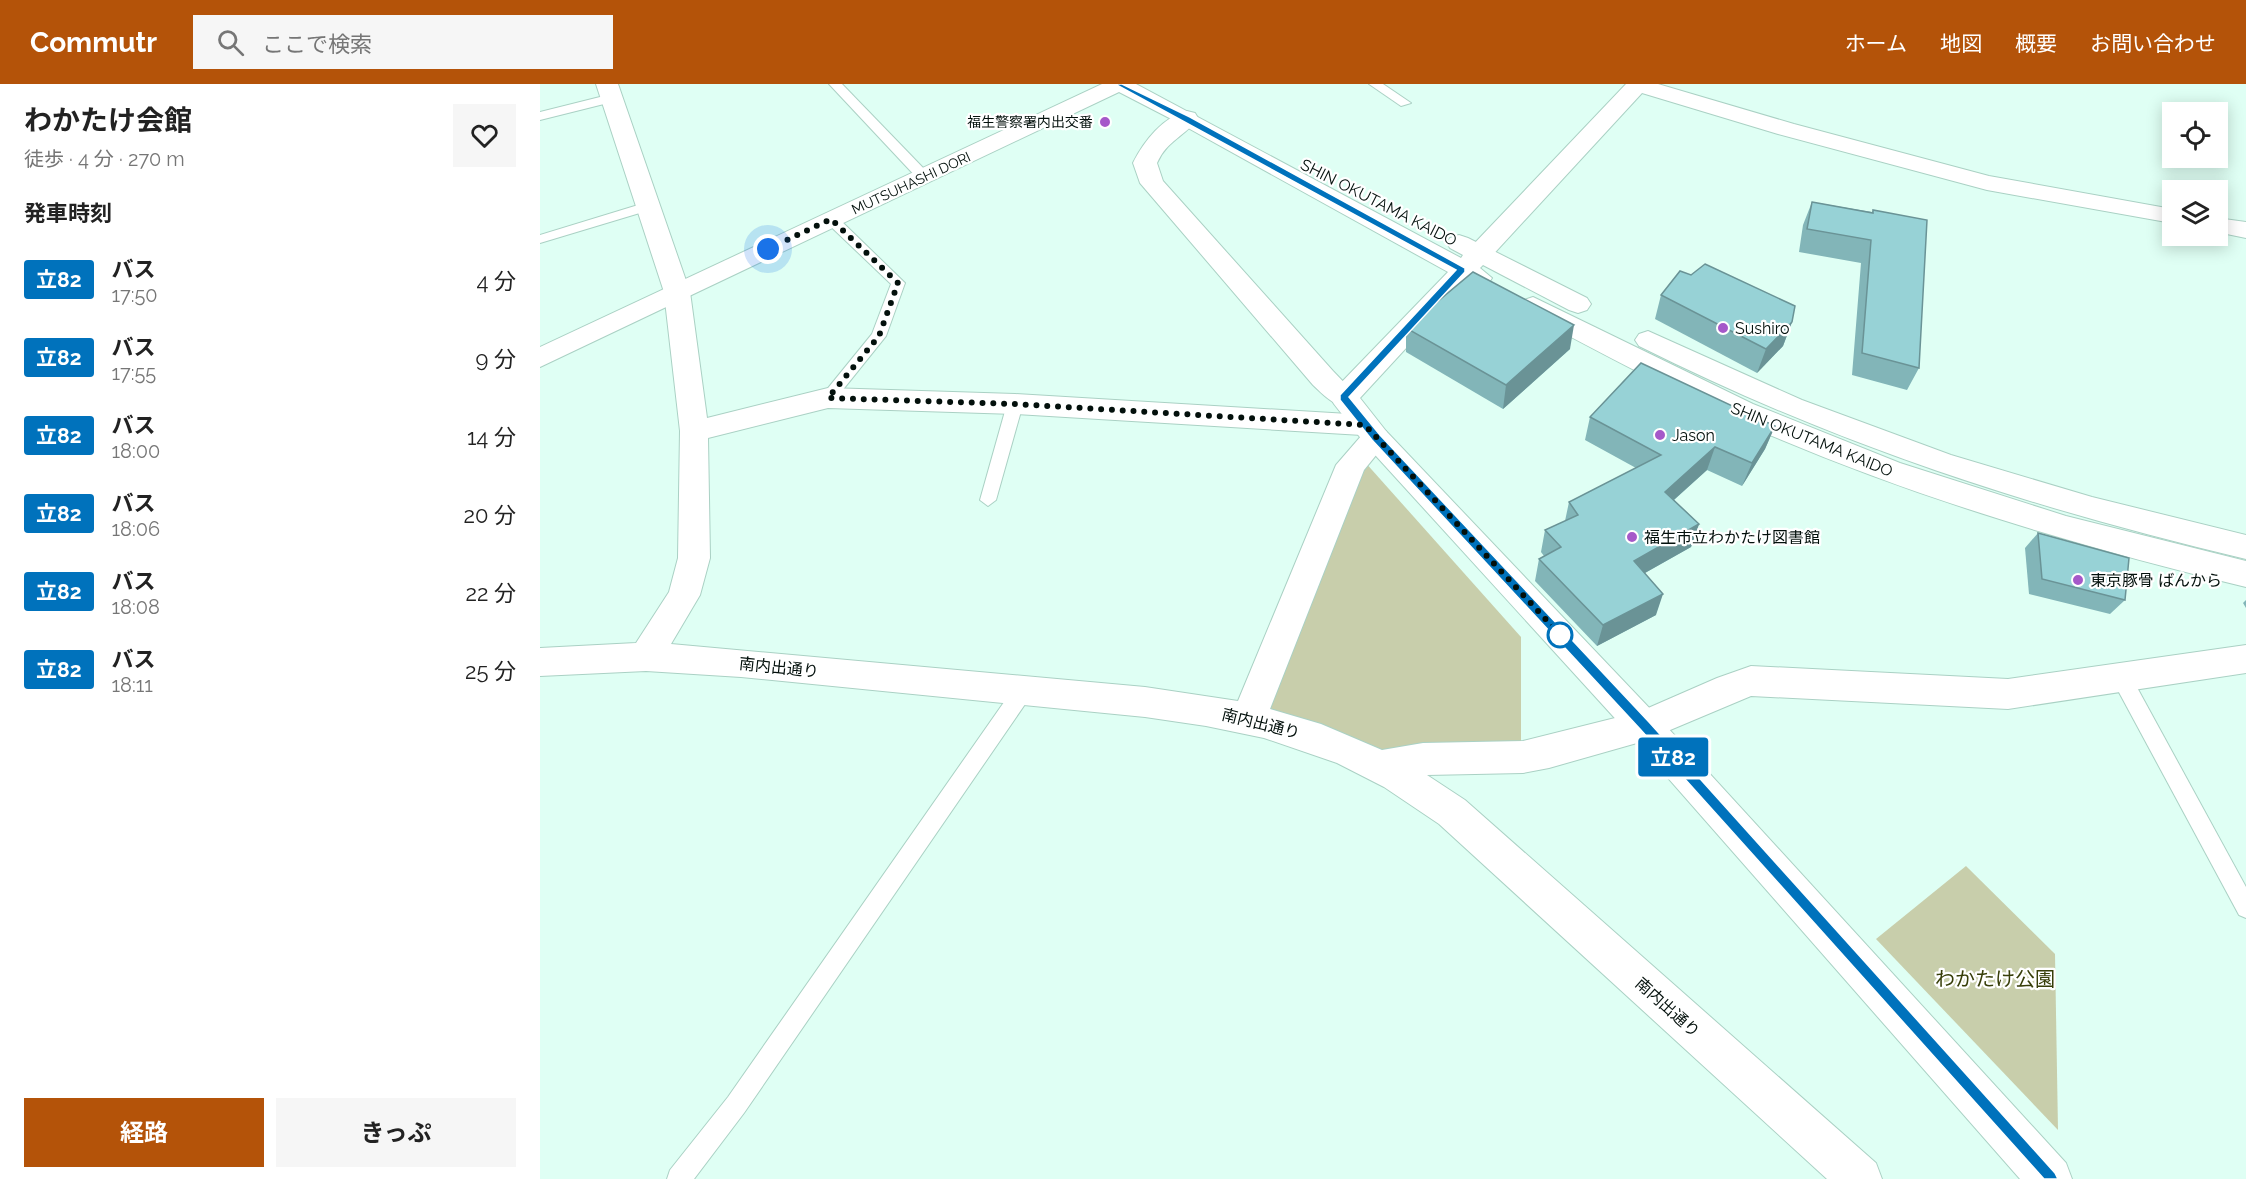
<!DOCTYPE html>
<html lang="ja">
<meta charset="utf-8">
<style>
:root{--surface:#fff;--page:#f6f6f6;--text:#222;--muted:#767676;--accent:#b45309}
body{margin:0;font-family:Raleway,"Noto Sans JP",sans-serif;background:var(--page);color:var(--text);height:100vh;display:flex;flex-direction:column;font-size:22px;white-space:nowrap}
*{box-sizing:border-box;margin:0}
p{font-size:20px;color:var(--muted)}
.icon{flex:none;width:33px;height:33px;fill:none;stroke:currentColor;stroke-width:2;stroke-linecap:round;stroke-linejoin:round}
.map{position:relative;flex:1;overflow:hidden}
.details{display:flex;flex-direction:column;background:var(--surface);width:540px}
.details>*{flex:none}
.badge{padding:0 12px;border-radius:4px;font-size:21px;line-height:39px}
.tools{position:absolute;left:1622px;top:18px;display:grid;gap:12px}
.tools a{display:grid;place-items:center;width:66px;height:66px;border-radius:0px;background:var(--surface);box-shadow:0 3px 15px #0003;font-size:30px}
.you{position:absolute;width:30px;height:30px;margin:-15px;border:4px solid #fff;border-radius:50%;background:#1a73e8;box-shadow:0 0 0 9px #1a73e833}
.map>.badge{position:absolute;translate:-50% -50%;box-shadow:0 0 0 3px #fff}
h2{padding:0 24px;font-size:22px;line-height:54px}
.round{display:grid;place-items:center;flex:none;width:63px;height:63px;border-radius:0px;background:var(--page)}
.head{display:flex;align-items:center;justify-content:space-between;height:102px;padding:0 24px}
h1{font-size:28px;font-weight:700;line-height:45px}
.button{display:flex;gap:12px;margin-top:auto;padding:12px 24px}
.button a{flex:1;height:69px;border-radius:0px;background:var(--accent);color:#fff;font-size:24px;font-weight:700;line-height:69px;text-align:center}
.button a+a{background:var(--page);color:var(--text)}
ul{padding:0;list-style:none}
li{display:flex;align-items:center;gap:18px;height:78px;padding:0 24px}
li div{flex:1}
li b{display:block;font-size:22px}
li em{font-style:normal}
li .badge{min-width:66px;font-weight:700;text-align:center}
header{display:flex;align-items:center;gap:36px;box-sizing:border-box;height:84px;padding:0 30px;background:var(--accent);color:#fff}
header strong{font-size:28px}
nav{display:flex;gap:33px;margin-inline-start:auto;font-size:21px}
.search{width:420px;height:54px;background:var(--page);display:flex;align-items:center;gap:15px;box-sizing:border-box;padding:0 21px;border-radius:0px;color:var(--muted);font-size:22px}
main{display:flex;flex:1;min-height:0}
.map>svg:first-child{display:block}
</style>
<header>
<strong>Commutr</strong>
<div class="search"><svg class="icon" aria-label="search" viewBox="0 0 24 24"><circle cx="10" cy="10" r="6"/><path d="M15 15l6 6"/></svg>ここで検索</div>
<nav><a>ホーム</a><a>地図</a><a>概要</a><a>お問い合わせ</a></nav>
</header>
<main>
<section class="details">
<div class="head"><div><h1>わかたけ会館</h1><p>徒歩 · 4 分 · 270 m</p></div><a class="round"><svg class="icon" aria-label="heart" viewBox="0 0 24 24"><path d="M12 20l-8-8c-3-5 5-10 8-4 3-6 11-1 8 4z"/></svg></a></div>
<h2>発車時刻</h2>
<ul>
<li><span class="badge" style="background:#0072bc;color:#fff">立82</span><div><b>バス</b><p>17:50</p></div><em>4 分</em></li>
<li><span class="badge" style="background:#0072bc;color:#fff">立82</span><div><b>バス</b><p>17:55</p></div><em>9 分</em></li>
<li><span class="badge" style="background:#0072bc;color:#fff">立82</span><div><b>バス</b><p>18:00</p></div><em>14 分</em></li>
<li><span class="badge" style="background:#0072bc;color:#fff">立82</span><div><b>バス</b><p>18:06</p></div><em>20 分</em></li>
<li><span class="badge" style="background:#0072bc;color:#fff">立82</span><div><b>バス</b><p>18:08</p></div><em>22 分</em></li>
<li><span class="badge" style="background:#0072bc;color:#fff">立82</span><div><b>バス</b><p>18:11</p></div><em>25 分</em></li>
</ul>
<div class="button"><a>経路</a><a>きっぷ</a></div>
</section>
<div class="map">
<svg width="1706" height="1095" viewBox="0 0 1706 1095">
<rect width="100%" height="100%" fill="#dffff4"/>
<g fill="#c8ceab">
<path d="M824 377 981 553V667L832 668 725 627Z"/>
<path d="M1426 782 1515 870 1518 1046 1336 855Z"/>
</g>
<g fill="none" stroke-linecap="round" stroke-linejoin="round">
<defs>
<g id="service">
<path d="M289 0H302L389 90V96H379Z"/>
<path d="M829 0H843L871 19 861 22Z"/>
<path d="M72 10 78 14 76 17 0 36V28Z"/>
<path d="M108 118 113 119V125L0 159V151Z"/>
<path d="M291 131 296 132 365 199 346 252 293 318 288 319 280 314 332 250 351 200 286 138V132Z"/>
<path d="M475 315 483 320 456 416 448 422 440 416 467 320Z"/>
<path d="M1581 585 1588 587 1706 803V834L1699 831 1574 599 1572 593 1574 587Z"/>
<path d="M483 599 490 601 492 607 490 613 204 1029 154 1095H127L130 1086 188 1013 476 601Z"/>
</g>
<g id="minor">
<path d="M56 0H78L150 208 167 334 288 304 475 310 825 331 835 334 839 341 838 344 846 347 850 354 824 386 730 625 781 640 842 666 883 659 983 657 1099 628 1177 594 1211 582 1468 595 1706 561V589L1468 625 1211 612 1104 657 1009 684 983 689 887 691 925 716 1336 1079 1342 1095H1287L899 740 844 703 797 679 724 654 666 642 605 633 201 593 106 587 0 592V564L96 559 129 508 138 474 140 347 124 208ZM288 324 475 330 822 351 796 381 698 617 605 603 131 560 160 511 170 474 168 354Z"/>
<path d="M1086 0H1118L1254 40 1449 92 1632 125V139L1447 106 1238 50 1102 9 948 176 939 178 930 176 926 170 930 164Z"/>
<path d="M647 27 655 29 658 34C646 52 627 56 617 79L623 97 793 287 818 313 814 320C795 325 786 313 773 301L600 99 593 79C604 57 623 33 647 27Z"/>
<path d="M1677 134 1706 138V154L1677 148Z"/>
</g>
<g id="primary">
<path d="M562 0H596L921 174 923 171 910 164 907 159 910 154 919 151 928 154 1047 214 1051 220 1047 226 1038 229 1029 226 943 181 940 184 952 194 948 200 939 202 927 198 820 314 846 347 1116 631 1526 1079 1532 1095H1480L1092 653 826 361 794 320 790 313 794 306 908 188 639 39 579 8 0 283V263Z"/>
<path d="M993 213 1213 320 1360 379 1526 432 1706 477V503C1541 463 1379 415 1223 348 1141 312 1063 270 984 228L980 222 984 216Z"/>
<path d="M1108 247 1262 316 1411 371 1552 413 1706 451V475C1491 424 1297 361 1099 262L1095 256 1099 250Z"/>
</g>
</defs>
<use href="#service" stroke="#aad1c4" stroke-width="2"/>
<use href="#minor" stroke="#aad1c4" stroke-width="2"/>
<use href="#primary" stroke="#aad1c4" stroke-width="2"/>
<use href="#service" fill="#fff" fill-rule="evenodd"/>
<use href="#minor" fill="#fff" fill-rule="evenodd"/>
<use href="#primary" fill="#fff" fill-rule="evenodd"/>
</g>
<g fill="#82b5b8">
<path d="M1272 118 1332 128 1333 126 1379 284 1367 306 1312 291 1321 179 1259 168 1263 141Z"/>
<path d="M1121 211 1252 238 1243 262 1217 289 1115 235Z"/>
<path d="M866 244 1030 265 963 325 866 268Z"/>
<path d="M1050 333 1235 342 1225 365 1202 402 1167 386 1134 416 1159 440 1151 463 1105 489 1116 531 1057 562 995 497 999 475 1004 472 1001 468 1005 446 1025 437 1029 418 1096 384 1045 356Z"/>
<path d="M1498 449 1585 516 1570 530 1489 510 1485 464Z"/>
<path d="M1706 516V524L1703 519Z"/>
</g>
<g fill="#6a9396">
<path d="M1252 238 1243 262 1217 289 1226 265Z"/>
<path d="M1034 241 1030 265 963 325 966 301Z"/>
<path d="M1235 342 1225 365 1202 402 1212 379Z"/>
<path d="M1175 363 1167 386 1118 430 1125 408Z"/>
<path d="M1159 440 1151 463 1087 499 1094 477Z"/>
<path d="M1123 510 1116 531 1057 562 1063 541Z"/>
</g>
<g fill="#97d2d6" stroke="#6a9396" stroke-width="1.5">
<path d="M1272 118 1333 129V126L1387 136 1379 284 1322 269 1331 156 1267 145Z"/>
<path d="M1165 180 1255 222 1252 238 1226 265 1121 211 1140 187 1151 191Z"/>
<path d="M933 188 1034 241 966 301 866 244Z"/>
<path d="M1101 279 1235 342 1212 379 1175 363 1125 408 1159 440 1094 477 1123 510 1063 541 999 475 1021 463 1005 446 1038 431 1029 418 1121 371 1050 333Z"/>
<path d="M1498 449 1589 474 1585 516 1502 495Z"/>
</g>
<path fill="#0072bc" stroke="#fff" stroke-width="1.5" d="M575 0H582L650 33 925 184V188L809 313 840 351 1109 638 1515 1089 1518 1095H1504L1100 645 832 356 800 316V311L916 186Z"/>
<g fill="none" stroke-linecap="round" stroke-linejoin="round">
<path stroke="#03100c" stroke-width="6" stroke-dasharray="0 10.8" d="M228 165 291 135 358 199 339 252 288 314 475 320 825 341 1026 557 1020 551"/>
</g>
<g fill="#a558c9" stroke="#fff" stroke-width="2">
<circle cx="565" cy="38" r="6"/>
<circle cx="1183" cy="244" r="6"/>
<circle cx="1120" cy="351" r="6"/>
<circle cx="1092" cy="453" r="6"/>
<circle cx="1538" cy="496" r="6"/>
</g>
<circle fill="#fff" stroke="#0072bc" stroke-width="3" cx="1020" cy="551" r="12"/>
<g text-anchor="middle" stroke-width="4.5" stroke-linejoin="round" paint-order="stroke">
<g font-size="14" fill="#03100c" stroke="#fff" text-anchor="end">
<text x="553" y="43">福生警察署内出交番</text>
</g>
<g font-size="14" fill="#03100c" stroke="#fff">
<text transform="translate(371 99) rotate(-25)" y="5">MUTSUHASHI DORI</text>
</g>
<g font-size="16" fill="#03100c" stroke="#fff">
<text transform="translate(839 118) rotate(27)" y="6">SHIN OKUTAMA KAIDO</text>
<text transform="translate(1272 355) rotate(22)" y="6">SHIN OKUTAMA KAIDO</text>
<text transform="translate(239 583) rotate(6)" y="6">南内出通り</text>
<text transform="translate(721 639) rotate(14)" y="6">南内出通り</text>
<text transform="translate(1128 923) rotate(42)" y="6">南内出通り</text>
</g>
<g font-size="16" fill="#03100c" stroke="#fff" text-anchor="start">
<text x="1195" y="250">Sushiro</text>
<text x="1132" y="357">Jason</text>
<text x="1104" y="459">福生市立わかたけ図書館</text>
<text x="1550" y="502">東京豚骨 ばんから</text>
</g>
<g font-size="20" fill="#373e09" stroke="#fff">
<text x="1455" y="902">わかたけ公園</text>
</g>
</g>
</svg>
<div class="tools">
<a><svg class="icon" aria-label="locate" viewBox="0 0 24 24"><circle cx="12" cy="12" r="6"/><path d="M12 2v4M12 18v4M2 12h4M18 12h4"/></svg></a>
<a><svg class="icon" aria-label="layers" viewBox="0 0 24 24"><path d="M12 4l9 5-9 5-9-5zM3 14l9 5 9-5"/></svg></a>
</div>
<div class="you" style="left:228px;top:165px"></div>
<b class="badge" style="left:1133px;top:673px;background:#0072bc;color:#fff">立82</b>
</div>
</main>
